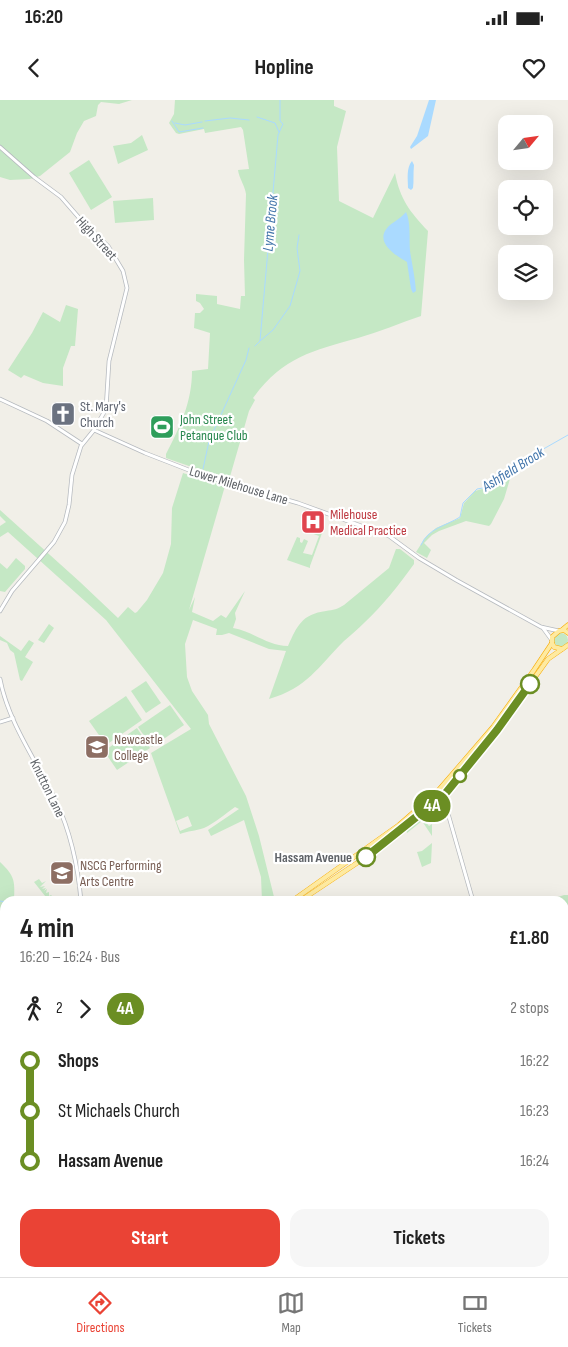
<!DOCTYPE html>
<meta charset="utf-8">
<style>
:root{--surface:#fff;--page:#f6f6f6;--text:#222;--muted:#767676;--line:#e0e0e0;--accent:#ea4335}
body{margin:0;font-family:"Sofia Sans Condensed",sans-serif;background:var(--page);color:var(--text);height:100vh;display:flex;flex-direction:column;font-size:19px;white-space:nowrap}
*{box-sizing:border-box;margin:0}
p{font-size:16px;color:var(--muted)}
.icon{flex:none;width:28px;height:28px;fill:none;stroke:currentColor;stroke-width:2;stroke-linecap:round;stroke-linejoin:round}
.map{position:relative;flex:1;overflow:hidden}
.panel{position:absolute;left:0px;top:796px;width:569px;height:381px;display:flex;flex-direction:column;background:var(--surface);border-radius:15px 15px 0 0;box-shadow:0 5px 20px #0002}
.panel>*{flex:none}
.badge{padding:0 10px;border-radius:16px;font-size:18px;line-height:32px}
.needle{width:32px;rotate:61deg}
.fabs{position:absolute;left:498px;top:15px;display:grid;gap:10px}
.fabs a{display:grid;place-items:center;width:55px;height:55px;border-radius:10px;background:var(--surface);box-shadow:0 5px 20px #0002;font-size:25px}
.map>.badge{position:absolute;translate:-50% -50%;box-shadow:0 0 0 2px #fff}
.legs{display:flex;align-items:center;gap:8px;height:55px;padding:0 20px;font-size:16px}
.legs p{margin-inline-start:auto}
.summary{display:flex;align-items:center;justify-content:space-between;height:85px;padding:0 20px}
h1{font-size:28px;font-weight:700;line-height:38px}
.cta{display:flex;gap:10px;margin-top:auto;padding:10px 20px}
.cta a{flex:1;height:58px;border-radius:15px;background:var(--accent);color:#fff;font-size:20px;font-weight:700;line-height:58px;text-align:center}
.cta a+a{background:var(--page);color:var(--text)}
ul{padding:0 20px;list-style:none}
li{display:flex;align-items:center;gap:18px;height:50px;font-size:19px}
li i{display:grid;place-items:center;width:8px;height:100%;margin:0 6px;background:currentColor}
li i::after{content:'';width:12px;height:12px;margin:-6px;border:4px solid;border-radius:50%;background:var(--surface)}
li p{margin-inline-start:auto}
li:first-child i{background:linear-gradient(#0000 50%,currentColor 0)}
li:last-child i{background:linear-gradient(currentColor 50%,#0000 0)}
.status{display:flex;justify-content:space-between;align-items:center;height:35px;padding:0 25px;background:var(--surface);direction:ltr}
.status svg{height:14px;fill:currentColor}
header{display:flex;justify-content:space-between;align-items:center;height:65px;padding:0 20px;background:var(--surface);font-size:22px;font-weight:700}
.menu{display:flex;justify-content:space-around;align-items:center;height:70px;border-top:1px solid var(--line);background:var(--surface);font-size:14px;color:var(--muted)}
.menu a{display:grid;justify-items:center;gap:2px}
.menu .current{color:var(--accent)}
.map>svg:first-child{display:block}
</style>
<div class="status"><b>16:20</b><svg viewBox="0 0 49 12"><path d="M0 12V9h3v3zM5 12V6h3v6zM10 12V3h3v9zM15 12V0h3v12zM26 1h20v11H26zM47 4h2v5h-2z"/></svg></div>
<header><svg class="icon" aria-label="back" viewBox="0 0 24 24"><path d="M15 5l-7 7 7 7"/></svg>Hopline<svg class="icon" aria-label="heart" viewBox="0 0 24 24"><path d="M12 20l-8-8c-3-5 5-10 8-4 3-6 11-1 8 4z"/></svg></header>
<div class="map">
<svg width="568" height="1177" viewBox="0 0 568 1177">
<rect width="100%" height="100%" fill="#f1efe8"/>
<g fill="#c5e8c5" fill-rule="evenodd">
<path d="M0 0H132L119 4 101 2 98 5 96 16 84 21 77 33 70 52 40 76 30 79 10 80 0 77Z"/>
<path d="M175 0H334V6L346 11 337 47 339 101 373 118 395 73C400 99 410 112 428 131L421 216C400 223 379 232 358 238 312 251 283 257 253 298L255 300 249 311 229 380 166 358V354C180 327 192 302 192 271L208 269 210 233 194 228 195 213H200L204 209 200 203 196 201V194L217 196V204L240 209 241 196H245L244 160 246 94C245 86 239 78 238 70L249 69 243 30 241 27 205 33 204 29 179 34 176 33 169 23 174 14Z"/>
<path d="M142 35 148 50 118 64 113 46 131 43Z"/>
<path d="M89 60 112 97 91 110 69 73Z"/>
<path d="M153 98 154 120 115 123 113 101Z"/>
<path d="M66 205 78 209 75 246H71L63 268V286L43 283 24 275 21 278 8 270 32 233 43 212 60 222Z"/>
<path d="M156 319 172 325 168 335 153 330Z"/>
<path d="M520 363 530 366 512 372 504 399 491 424 489 426 466 421 439 431 432 435 424 443 431 450 427 458 416 452 425 438 436 428 460 418 464 403 467 400 475 391 489 387 493 378 498 379 503 373Z"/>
<path d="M183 373 225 386 189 510 195 497 192 512 213 521 221 515 226 518 245 491 235 513 236 519 233 528C252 531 268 546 288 546 297 526 302 514 326 511 333 510 338 509 344 505L389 468 396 449H400L414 460V464C399 485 383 505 364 523 358 529 351 535 344 541 318 567 307 588 269 599L286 551 269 549 229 533 222 535H216L217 529 193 520 185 544 187 577 192 591 208 615 209 624 246 696 259 736 275 801H262L261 777 244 720 211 736 208 730 239 709 235 707C225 714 215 723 204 728 195 731 188 731 180 734L151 653 191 629 106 520 8 432 0 437V426L6 422 0 416V410L80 482 118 518 128 507 135 513 137 512 147 500 163 473 171 444 172 408ZM188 716 192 726 180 731 176 721Z"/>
<path d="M311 423 321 427 322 424 325 425 310 466V468L287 460 297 437 300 438V442L302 443 304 439 308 441 303 453 312 455 319 436 308 432Z"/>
<path d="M0 456V463L7 469 16 458 25 466V469L5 492 0 491Z"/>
<path d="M49 524 54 528 44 543 38 540Z"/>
<circle cx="561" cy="540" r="7"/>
<path d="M0 536 21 551 29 540 34 543 25 557 33 562 22 581 20 580 14 553 10 550 7 543 0 540Z"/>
<path d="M146 581 161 603 146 613 131 591Z"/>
<path d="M126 596 142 620 106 645 89 621Z"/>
<path d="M170 605 184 625 152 647 138 627Z"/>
<path d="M137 628 150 648 117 670 104 651Z"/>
<path d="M422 718 429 726 432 724V736L422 721 407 733 406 730Z"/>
<path d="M432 743 431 763 422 767 417 752 422 751Z"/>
<path d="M0 762C15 776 15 781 14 801H5V818L0 816Z"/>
<path d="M39 779 42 783 46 781 40 787 45 786 42 789 46 788 44 791 47 789 46 793 49 792V796L51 795 53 797 51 798H54L49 801 34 782Z"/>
<path d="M564 795H568V810H564V801H543C550 798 557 798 564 795Z"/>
</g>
<g fill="#aadaff">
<path d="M429 0H436L428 36 411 49 410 47 417 36Z"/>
<path d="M412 61 414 65C413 74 414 81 413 88L411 90 408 88C408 79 406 68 412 61Z"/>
<path d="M406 112C411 122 409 139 410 151 412 164 415 177 416 191L413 193 411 189 407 162C395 155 372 141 390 125 395 121 401 118 406 112Z"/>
</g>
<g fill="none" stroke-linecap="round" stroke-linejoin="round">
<g stroke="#aadaff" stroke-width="1">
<path d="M257 17 275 23 279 32"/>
<path d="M172 21 179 32 203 28"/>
<path d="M205 21 230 18 249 20"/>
<path d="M175 23 185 25 202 22"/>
<path d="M260 241 273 230 290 206 300 171 297 148 299 135"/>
<path d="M255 246 260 241 278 35 283 24 280 21V0"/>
<path d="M203 369 209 341 246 260 249 248"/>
<path d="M421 445C428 428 446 426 460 417L463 403 477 389 489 387 492 378 495 376 498 379 503 372 568 335"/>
<path d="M0 801 5 802"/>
<path d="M564 805 568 806"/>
</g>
<defs>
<g id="tertiary">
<path d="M440 699 447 710 473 801"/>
<path d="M564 868 568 866"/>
<path d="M128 1172 133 1177"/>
<path d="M442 1177 448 1172"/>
</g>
<g id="secondary">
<path d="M0 47 34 77 61 97 81 120 108 146 123 171 127 188 109 261 106 309 94 330 81 346 72 375 69 405 65 422 54 442 12 491 0 511"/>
<path d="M0 299 47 321 82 344"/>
<path d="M94 330 145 353 204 376 298 403 389 436 419 458 456 480 541 527 559 531"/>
<path d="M543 528 551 539"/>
<path d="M0 579C8 622 37 662 56 701 71 733 78 766 81 801"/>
<path d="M0 622 13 618"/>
</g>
<g id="trunk">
<path d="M562 530 568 525"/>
<path d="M562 549 554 547 552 543V537L559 531 564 530 568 533"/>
<path d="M429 703 437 696V692"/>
<path d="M292 801 399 725 437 692 493 627 534 570 552 543"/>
<path d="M300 801 366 757 445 694 497 630 548 559 568 545"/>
<path d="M0 955 5 951"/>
<path d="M0 967 3 971 0 980"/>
<path d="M1 968 5 958"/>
<path d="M564 1036H568"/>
<path d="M0 1158 5 1160"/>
<path d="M0 1160V1165"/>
<path d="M201 1172C206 1177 211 1176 216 1172"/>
<path d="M285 1172 292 1177"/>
</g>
</defs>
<use href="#tertiary" stroke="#b5b8bc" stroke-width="4.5"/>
<use href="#secondary" stroke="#b6babf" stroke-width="4.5"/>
<use href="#trunk" stroke="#f9ab00" stroke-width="5"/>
<use href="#tertiary" stroke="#fff" stroke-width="3"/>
<use href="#secondary" stroke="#fff" stroke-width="3"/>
<use href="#trunk" stroke="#feeaa1" stroke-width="4"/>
</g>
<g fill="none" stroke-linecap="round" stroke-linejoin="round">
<defs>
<path id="line-1" d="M366 757 445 694 497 630 530 584"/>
</defs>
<use href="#line-1" stroke="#fff" stroke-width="11"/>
<use href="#line-1" stroke="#6b8e23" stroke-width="8"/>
</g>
<defs>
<symbol id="church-square" viewBox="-11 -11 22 22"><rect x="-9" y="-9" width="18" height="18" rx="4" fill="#6b7280" stroke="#fff"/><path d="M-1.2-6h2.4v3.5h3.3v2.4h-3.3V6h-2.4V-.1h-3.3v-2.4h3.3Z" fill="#fff"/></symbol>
<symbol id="stadium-square" viewBox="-11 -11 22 22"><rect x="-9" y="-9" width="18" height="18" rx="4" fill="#2e9e5b" stroke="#fff"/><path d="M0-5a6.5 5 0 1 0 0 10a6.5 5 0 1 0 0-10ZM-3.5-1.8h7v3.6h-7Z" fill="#fff"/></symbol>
<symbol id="hospital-square" viewBox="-11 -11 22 22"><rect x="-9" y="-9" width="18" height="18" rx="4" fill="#e0444e" stroke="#fff"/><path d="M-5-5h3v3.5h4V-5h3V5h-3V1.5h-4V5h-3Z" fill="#fff"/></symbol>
<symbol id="university-square" viewBox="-11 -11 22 22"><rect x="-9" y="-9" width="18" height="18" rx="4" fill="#8d6e63" stroke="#fff"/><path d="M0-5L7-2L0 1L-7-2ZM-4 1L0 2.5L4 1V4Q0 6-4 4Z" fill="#fff"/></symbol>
</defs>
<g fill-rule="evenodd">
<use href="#church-square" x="49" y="300" width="28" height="28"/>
<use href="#stadium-square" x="148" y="313" width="28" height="28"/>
<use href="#hospital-square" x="299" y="408" width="28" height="28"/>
<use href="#university-square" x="83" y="633" width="28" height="28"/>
<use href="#university-square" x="48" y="759" width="28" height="28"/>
</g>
<g fill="#fff" stroke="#6b8e23" stroke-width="2.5">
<circle cx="530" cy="584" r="9"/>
<circle cx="460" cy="676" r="6"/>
<circle cx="366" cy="757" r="9"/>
</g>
<g text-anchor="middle" stroke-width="4.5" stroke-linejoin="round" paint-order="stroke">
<g font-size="14" fill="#5f6368" stroke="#fff">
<text transform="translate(97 138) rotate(48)" y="5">High Street</text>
<text transform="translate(239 385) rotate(17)" y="5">Lower Milehouse Lane</text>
<text transform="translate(48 688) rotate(64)" y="5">Knutton Lane</text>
</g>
<g font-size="14" fill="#5b616d" stroke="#fff" text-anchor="start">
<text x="80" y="311">St. Mary's<tspan x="80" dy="16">Church</tspan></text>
</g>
<g font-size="14" fill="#27864d" stroke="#fff" text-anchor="start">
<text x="180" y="324">John Street<tspan x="180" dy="16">Petanque Club</tspan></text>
</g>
<g font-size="14" fill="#be3a42" stroke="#fff" text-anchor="start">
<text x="330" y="419">Milehouse<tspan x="330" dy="16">Medical Practice</tspan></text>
</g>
<g font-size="14" fill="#785e54" stroke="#fff" text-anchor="start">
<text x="114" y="644">Newcastle<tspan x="114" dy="16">College</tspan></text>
<text x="80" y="770">NSCG Performing<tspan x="80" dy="16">Arts Centre</tspan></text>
</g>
<g font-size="14" font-weight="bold" fill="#5f6368" stroke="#fff" text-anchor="end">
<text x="352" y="762">Hassam Avenue</text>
</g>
<g font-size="15" font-style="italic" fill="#4174aa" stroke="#fff">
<text transform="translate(270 123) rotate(-85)" y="5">Lyme Brook</text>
<text transform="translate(513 369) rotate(-32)" y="5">Ashfield Brook</text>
</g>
</g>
</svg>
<div class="fabs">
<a><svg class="needle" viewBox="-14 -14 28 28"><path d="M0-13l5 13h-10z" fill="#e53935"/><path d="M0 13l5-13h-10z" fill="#767676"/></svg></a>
<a><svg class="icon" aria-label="locate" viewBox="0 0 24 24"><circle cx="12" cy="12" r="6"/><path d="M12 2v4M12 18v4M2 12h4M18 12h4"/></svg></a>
<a><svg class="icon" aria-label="layers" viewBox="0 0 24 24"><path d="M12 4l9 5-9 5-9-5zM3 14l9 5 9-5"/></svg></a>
</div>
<b class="badge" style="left:432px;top:706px;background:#6b8e23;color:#fff">4A</b>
<section class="panel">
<div class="summary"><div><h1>4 min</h1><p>16:20 – 16:24 · Bus</p></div><b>£1.80</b></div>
<div class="legs"><svg class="icon" aria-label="walk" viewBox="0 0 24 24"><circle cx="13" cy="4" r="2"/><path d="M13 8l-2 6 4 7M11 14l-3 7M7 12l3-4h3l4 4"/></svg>2<svg class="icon" aria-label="forward" viewBox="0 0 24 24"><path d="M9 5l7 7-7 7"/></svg><b class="badge" style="background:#6b8e23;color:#fff">4A</b><p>2 stops</p></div>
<ul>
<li><i style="color:#6b8e23"></i><b>Shops</b><p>16:22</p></li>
<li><i style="color:#6b8e23"></i><span>St Michaels Church</span><p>16:23</p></li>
<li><i style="color:#6b8e23"></i><b>Hassam Avenue</b><p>16:24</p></li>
</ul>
<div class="cta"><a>Start</a><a>Tickets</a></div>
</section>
</div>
<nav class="menu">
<a class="current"><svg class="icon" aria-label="directions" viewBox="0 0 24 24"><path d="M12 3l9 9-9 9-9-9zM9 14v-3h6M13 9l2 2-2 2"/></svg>Directions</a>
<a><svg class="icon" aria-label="map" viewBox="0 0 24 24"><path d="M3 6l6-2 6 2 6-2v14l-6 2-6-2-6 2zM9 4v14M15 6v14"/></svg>Map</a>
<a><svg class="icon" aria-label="tickets" viewBox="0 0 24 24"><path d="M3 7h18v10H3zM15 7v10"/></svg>Tickets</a>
</nav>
